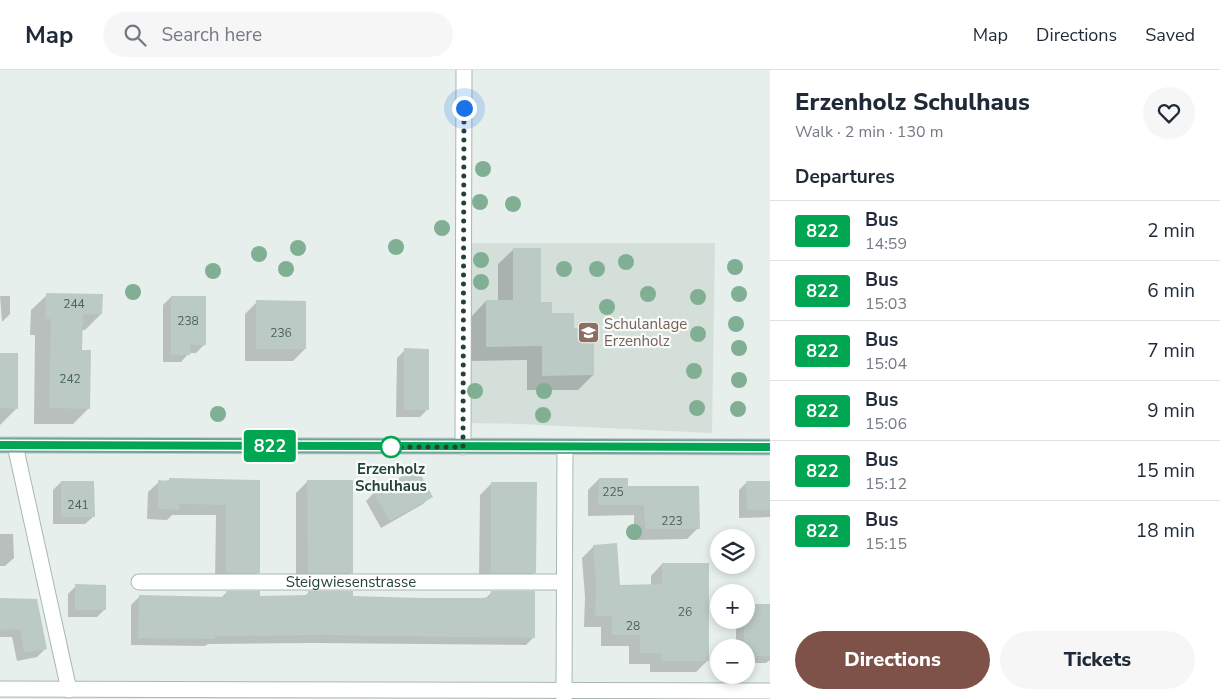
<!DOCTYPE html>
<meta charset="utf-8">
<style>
:root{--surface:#fff;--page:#f6f6f7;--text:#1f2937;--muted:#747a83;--line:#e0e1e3;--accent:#7f5249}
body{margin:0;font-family:"Nunito Sans",sans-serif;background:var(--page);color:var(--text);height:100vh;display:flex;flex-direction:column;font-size:19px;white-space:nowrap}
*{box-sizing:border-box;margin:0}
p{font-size:16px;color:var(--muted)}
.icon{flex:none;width:28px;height:28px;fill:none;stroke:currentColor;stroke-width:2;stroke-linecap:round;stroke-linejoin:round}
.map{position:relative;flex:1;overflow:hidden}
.sheet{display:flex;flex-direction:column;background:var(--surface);width:450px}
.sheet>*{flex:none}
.badge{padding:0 10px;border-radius:4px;font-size:18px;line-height:32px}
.tools{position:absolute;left:710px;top:459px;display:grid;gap:10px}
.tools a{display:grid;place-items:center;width:45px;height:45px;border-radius:50%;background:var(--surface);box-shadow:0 2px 8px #0003;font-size:25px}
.you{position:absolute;width:25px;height:25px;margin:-12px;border:4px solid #fff;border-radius:50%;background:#1a73e8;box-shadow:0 0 0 8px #1a73e833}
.map>.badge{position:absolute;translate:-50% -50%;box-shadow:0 0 0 2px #fff}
h2{padding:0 25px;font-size:19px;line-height:45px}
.round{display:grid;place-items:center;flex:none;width:52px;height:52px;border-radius:26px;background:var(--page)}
.headline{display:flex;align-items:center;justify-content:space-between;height:85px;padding:0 25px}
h1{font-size:24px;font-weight:800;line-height:38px}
.action{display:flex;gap:10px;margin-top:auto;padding:10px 25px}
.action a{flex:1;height:58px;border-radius:30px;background:var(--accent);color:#fff;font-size:20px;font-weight:800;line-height:58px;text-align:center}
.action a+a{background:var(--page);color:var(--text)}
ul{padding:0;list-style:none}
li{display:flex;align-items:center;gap:15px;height:60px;padding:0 25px;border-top:1px solid var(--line)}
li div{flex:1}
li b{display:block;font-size:19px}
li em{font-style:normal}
li .badge{min-width:55px;font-weight:700;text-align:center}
header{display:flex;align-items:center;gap:30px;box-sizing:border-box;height:70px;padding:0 25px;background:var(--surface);border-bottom:1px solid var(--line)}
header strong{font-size:24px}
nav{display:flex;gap:28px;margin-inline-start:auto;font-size:18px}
.search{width:350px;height:45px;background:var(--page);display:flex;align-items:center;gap:12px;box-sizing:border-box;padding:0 18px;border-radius:28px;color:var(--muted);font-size:19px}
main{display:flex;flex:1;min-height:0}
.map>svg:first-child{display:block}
</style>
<header>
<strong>Map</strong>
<div class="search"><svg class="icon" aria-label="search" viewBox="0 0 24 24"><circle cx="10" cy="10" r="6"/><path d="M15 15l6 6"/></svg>Search here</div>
<nav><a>Map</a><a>Directions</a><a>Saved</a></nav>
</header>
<main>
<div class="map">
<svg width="770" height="629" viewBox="0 0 770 629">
<rect width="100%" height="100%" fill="#e6efeb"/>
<path fill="#d4dfda" d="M464 173H715L712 363 520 354 463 353Z"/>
<g fill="#0003">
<path d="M514 179 540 233 551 244 573 259 593 305 578 320H527V290L471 291V247L486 231H498V194Z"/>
<path d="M47 225 101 244 85 260H82L81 282 89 338 73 354H34L35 265H30L31 240Z"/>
<path d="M0 226H10V244L2 252Z"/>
<path d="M171 227 204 275 196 283H189L181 292H163V235Z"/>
<path d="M257 232 305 279 293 291H245V244Z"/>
<path d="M405 280 428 339 420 347H396L397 288Z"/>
<path d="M0 284 17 338 0 355Z"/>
<path d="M599 409 627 417 698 458 687 469 634 470V445L588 446V420Z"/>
<path d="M170 410 259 411V502L248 513H215L216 445H172L167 450 147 449 148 422 159 412Z"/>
<path d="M308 411 352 502 340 514H296V423Z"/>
<path d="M61 412 94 446 85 454H53V420Z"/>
<path d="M747 412H770V447L739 448V420Z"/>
<path d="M492 413 535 502 523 514H479L480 425Z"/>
<path d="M374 423 431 426 423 434 381 458 366 431Z"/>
<path d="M0 464H13L14 488 5 496H0Z"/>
<path d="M594 476 619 516H651V506L662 494 708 590 696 602H650V594H629V576H601V557H584L585 527 582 488Z"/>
<path d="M76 516 105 539 97 547H68V524Z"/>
<path d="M226 523 259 527H304L308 523 373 529H485L491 523 534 567 526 575 313 573 208 574 205 576 131 575V535L139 527 221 528Z"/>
<path d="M0 530 45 579 37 587 17 591 12 567H0Z"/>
<path d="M770 536V590L766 593H746V578H736V550H746Z"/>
</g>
<g fill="#bbcac4">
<path d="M513 178H541V232H552V243H574V258H594V305L542 306V276L486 277V230H513Z"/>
<path d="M46 223 103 224 102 244H83L82 280H91L90 339 49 338 51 249H45Z"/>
<path d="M171 226H206V275H190V285H171Z"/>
<path d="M256 230 306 231V279H256Z"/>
<path d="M404 278 429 279V340H404Z"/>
<path d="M0 283H18V339L0 338Z"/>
<path d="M417 398 433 427 390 451 373 422Z"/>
<path d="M169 408 260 410V503H226V435L179 434V440L158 439V410L169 411Z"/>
<path d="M599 408H628V416H699L700 459H645L644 435H598Z"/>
<path d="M307 410H353V503H308Z"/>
<path d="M61 411H94L95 447H61Z"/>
<path d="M746 411H770V440H747Z"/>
<path d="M491 412H537L536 503H491Z"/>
<path d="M617 473 620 515 662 514V493H709V591H661V583H640V565H612V546H595L596 515 593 475Z"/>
<path d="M75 514 106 515V540H75Z"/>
<path d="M226 521H260V526L308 525V521H353V526L421 528H482L490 527 491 521H535V568L322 565 215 566V569L138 568 139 525 226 527Z"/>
<path d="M0 528 37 529 47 579 24 583 20 559 0 560Z"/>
<path d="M746 534H770V586H746V578H743Z"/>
</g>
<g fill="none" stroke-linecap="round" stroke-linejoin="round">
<defs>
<g id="minor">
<path d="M15 375 69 620"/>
<path d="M463 377 464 0"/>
<path id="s1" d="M139 512H564"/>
<path d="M0 619 770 621"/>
<path d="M564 629 565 377"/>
</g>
<path id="major" d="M0 375 770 377"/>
</defs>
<use href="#minor" stroke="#a8b8b2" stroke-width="17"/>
<use href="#major" stroke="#c2cac8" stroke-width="17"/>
<use href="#minor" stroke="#fff" stroke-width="15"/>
<use href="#major" stroke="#6aa596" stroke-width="15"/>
</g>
<g fill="#80af93">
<circle cx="483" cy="99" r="8"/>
<circle cx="480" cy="132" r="8"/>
<circle cx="513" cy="134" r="8"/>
<circle cx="442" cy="158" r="8"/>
<circle cx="396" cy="177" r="8"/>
<circle cx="298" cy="178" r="8"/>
<circle cx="259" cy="184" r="8"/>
<circle cx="481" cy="190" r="8"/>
<circle cx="626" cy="192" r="8"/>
<circle cx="735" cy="197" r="8"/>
<circle cx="286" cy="199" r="8"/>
<circle cx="564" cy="199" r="8"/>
<circle cx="597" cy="199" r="8"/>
<circle cx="213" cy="201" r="8"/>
<circle cx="481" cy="212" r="8"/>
<circle cx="133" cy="222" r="8"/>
<circle cx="648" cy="224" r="8"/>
<circle cx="739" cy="224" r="8"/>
<circle cx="698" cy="227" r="8"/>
<circle cx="607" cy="237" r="8"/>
<circle cx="736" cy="254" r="8"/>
<circle cx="698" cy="264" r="8"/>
<circle cx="739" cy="278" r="8"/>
<circle cx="694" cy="301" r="8"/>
<circle cx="739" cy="310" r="8"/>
<circle cx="475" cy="321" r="8"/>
<circle cx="544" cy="321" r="8"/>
<circle cx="697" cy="338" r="8"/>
<circle cx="738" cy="339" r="8"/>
<circle cx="218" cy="344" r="8"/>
<circle cx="543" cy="345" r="8"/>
<circle cx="634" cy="462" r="8"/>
</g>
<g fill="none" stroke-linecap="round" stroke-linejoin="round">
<defs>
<path id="line" d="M0 375 770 377"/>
</defs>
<use href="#line" stroke="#fff" stroke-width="11"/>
<use href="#line" stroke="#00a651" stroke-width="8"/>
<path stroke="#24423a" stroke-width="5" stroke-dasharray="0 9" d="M391 377H387H463L464 38"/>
</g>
<defs>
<symbol id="school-square" viewBox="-11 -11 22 22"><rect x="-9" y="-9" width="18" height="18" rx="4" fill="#8d6e63" stroke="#f7fbf9"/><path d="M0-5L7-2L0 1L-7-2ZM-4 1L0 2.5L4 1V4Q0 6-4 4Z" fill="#fff"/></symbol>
</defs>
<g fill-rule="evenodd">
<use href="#school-square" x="576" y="250" width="25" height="25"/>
</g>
<circle fill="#fff" stroke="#00a651" stroke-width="2.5" cx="391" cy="377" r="10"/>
<g text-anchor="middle" stroke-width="4.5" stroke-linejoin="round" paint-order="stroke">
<g font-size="12" fill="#4a645c">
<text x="74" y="238">244</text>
<text x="188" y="255">238</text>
<text x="281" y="267">236</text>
<text x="70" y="313">242</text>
<text x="613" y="426">225</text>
<text x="78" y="439">241</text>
<text x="672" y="455">223</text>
<text x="685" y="546">26</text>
<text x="633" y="560">28</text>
</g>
<g font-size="15" fill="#785e54" stroke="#f7fbf9" text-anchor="start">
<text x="604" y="259">Schulanlage<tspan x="604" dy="17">Erzenholz</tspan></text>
</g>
<g font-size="15" font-weight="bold" fill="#24423a" stroke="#f7fbf9">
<text x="391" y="404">Erzenholz<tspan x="391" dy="17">Schulhaus</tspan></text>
</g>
<g font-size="15" fill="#24423a" stroke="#f7fbf9">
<text dy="5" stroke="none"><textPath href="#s1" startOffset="212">Steigwiesenstrasse</textPath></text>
</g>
</g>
</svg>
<div class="tools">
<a><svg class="icon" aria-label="layers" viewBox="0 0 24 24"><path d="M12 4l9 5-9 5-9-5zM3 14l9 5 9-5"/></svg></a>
<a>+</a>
<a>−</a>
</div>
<div class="you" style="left:464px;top:38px"></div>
<b class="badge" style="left:270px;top:376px;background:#00a651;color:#fff">822</b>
</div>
<section class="sheet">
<div class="headline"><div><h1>Erzenholz Schulhaus</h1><p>Walk · 2 min · 130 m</p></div><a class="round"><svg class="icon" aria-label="heart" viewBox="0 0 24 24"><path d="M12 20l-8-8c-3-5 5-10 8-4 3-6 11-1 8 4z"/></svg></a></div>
<h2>Departures</h2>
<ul>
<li><span class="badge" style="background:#00a651;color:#fff">822</span><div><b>Bus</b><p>14:59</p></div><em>2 min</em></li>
<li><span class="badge" style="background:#00a651;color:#fff">822</span><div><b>Bus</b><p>15:03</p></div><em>6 min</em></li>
<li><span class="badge" style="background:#00a651;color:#fff">822</span><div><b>Bus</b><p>15:04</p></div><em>7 min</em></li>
<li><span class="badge" style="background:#00a651;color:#fff">822</span><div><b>Bus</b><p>15:06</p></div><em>9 min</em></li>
<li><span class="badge" style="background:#00a651;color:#fff">822</span><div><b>Bus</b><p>15:12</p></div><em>15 min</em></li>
<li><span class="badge" style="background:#00a651;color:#fff">822</span><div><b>Bus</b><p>15:15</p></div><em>18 min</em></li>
</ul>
<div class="action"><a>Directions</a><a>Tickets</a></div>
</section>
</main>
